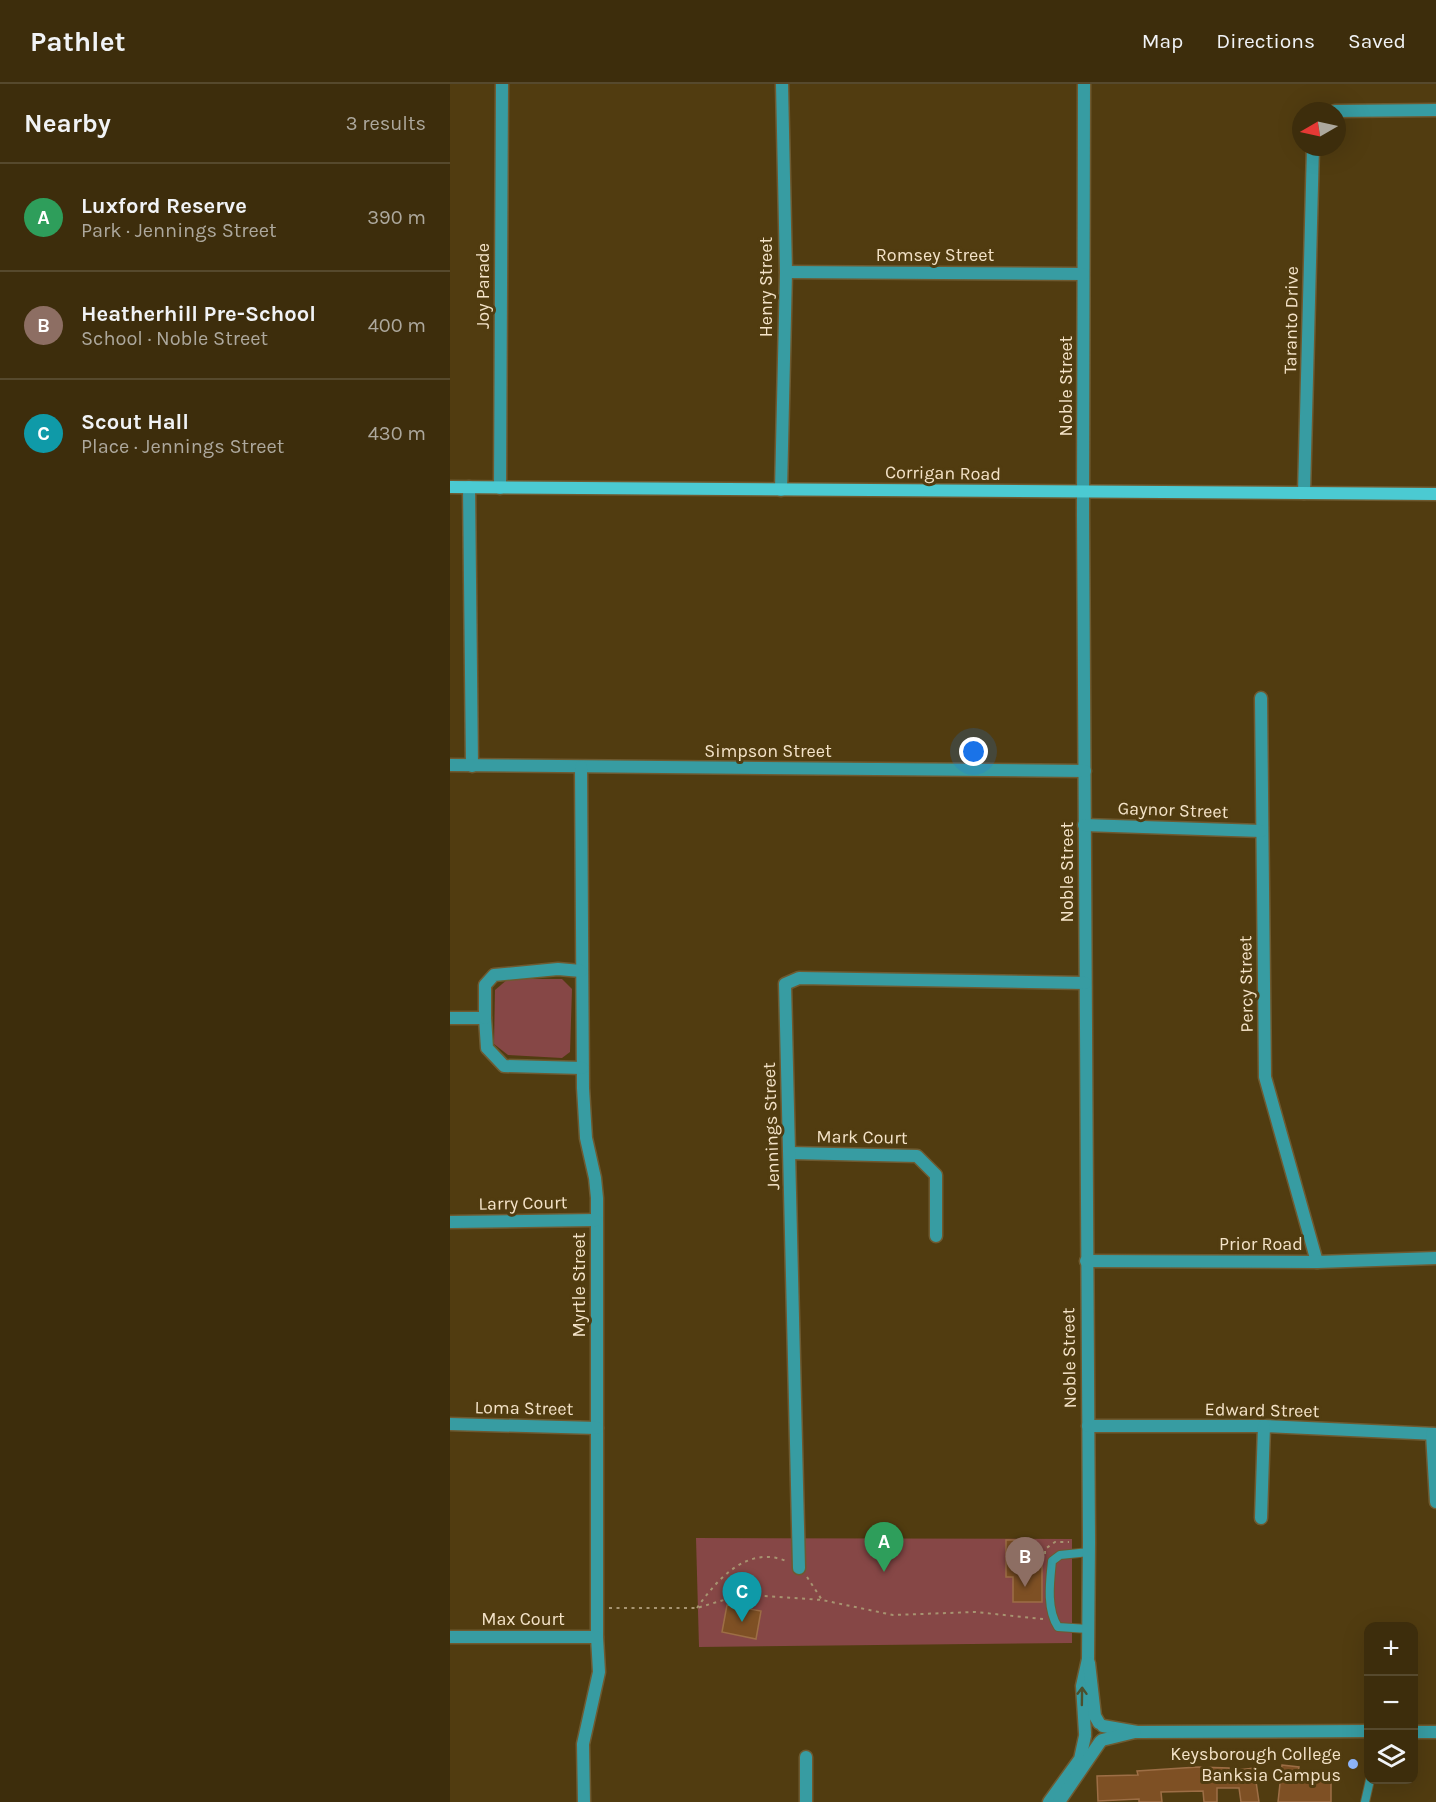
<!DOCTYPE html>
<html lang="en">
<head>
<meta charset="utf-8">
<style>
	body { margin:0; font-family:Karla,sans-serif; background:#48391a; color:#f1f3f6 }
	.controls { position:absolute; right:18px; bottom:18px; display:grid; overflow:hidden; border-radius:12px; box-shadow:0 6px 24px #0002 }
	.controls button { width:54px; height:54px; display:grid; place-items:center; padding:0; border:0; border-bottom:2px solid #56492d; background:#3d2d0c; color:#f1f3f6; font:30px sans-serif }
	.compass { position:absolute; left:842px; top:18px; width:54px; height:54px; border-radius:50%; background:#3d2d0c; box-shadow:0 6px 24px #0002; rotate:261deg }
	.you { position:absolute; left:524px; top:668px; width:21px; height:21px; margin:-15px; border:4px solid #fff; border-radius:50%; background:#1a73e8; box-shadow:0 0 0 9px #1a73e833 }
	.badge { display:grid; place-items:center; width:39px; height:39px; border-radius:50%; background:#90b9f0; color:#fff; font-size:20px; font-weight:700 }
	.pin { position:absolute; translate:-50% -50px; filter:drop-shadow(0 2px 3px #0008) }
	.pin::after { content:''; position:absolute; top:32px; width:21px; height:18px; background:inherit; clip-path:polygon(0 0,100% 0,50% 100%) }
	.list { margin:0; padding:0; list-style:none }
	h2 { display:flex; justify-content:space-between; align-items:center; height:78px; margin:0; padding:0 24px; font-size:26px }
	h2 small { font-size:20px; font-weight:400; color:#ada89d }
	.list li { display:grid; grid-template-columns:39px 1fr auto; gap:18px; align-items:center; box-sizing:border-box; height:108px; padding:0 24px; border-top:2px solid #56492d }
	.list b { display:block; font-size:22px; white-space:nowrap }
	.list p { margin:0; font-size:20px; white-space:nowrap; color:#ada89d }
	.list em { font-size:20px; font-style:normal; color:#ada89d }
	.icon { flex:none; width:33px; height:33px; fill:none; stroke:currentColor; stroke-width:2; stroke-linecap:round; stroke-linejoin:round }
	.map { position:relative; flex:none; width:986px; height:1718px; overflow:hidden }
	header { display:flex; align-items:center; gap:36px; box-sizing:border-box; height:84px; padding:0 30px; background:#3d2d0c; border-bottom:2px solid #56492d }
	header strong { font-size:28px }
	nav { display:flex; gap:33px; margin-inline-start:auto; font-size:21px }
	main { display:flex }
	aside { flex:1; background:#3d2d0c }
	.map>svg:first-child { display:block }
</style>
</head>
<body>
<header>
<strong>Pathlet</strong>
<nav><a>Map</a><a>Directions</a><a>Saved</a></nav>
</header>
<main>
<aside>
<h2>Nearby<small>3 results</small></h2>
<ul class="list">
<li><span class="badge" style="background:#2e9e5b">A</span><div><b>Luxford Reserve</b><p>Park · Jennings Street</p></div><em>390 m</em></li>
<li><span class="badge" style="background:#8d6e63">B</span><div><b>Heatherhill Pre-School</b><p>School · Noble Street</p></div><em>400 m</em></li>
<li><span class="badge" style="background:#0f9aa8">C</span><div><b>Scout Hall</b><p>Place · Jennings Street</p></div><em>430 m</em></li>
</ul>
</aside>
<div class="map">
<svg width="986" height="1718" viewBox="0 0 986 1718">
	<rect width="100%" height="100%" fill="#513c10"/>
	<g fill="#864746">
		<path d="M58 895H112L122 905 120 968 112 974 58 971 44 960 45 906Z"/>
		<path d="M246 1454 622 1455V1559L249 1563Z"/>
	</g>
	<g fill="#7e5024" stroke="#9d6e45" stroke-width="1.5">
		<path d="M556 1456H579V1460H586V1468H592V1518H563V1493H556Z"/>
		<path d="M277 1521 311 1527 306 1555 272 1548Z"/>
		<path d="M832 1681 849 1683 848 1689 881 1688V1718H828Z"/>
		<path d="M748 1683 779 1684V1687L804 1684 809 1718H791L789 1704H767V1718H754L753 1707 711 1708 712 1718H689V1715L648 1717 647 1692 688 1691 687 1687Z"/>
	</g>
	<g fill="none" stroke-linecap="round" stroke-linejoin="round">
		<defs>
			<g id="service">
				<path d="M638 1545 608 1543C596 1525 600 1497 602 1477L610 1471 639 1468"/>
				<path d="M915 1718 920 1696"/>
			</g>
			<g id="minor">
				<path d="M634 0 633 431 639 1458 638 1575 632 1602 635 1649"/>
				<path d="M885 27 986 26"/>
				<path d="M336 188 633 190"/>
				<path d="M19 403 22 682"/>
				<path d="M50 404 52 0"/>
				<path d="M331 406 336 188 332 0"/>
				<path d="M854 409 863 63"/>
				<path d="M811 614 815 993 867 1178"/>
				<path d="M0 681 635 687"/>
				<path d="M131 683 133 1004 136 1054 145 1094 147 1114V1553L149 1588 133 1660 134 1718"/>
				<path d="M634 741 811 747"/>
				<path d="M0 934H35L37 964 54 982 132 984"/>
				<path d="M35 934V901L44 891 108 885 131 887"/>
				<path d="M341 1069 467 1072 486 1091V1152"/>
				<path d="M0 1138 146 1136"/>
				<path d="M636 1177 867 1178 986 1174"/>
				<path d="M0 1340 147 1344"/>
				<path d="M638 1342H814L986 1350"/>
				<path d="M982 1350 986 1418"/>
				<path d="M811 1434 814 1342"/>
				<path d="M349 1484 335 900 349 894 635 899"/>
				<path d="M0 1553H147"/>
				<path d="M639 1579 645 1632 649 1639"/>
				<path d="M653 1642 687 1648 918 1647"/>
				<path d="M964 1648H986"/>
				<path d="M652 1656 685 1648"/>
				<path d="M356 1718V1673"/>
				<path d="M599 1718 630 1675 635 1652"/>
				<path d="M609 1718 650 1658"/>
			</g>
			<path id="secondary" d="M0 403 986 410"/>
		</defs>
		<use href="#service" stroke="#6e5a31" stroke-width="10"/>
		<use href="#minor" stroke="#6e5a31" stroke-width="15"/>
		<use href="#secondary" stroke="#6e5a31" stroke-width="15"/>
		<g stroke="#a79471" stroke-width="2" stroke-dasharray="3 4.5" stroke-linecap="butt">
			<path d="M595 1470V1465L605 1458H619"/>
			<path d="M357 1493 372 1516"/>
			<path d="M159 1524H247L287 1512 301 1511 372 1516 443 1531 525 1528 593 1535"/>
			<path d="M247 1524C267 1495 298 1461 336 1477"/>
		</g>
		<use href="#service" stroke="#379ca2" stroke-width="8"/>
		<use href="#minor" stroke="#379ca2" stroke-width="12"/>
		<use href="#secondary" stroke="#4bcad2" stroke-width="12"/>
	</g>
	<defs><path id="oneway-shaft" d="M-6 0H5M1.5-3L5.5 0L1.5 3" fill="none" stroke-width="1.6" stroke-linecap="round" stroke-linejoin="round" transform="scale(1.5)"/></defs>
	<use stroke="#4c4f2d" href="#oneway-shaft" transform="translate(632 1612) rotate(-89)"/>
	<circle fill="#90b8fd" stroke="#513c10" stroke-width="2" cx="903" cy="1680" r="6"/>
	<g text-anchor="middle" stroke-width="6" stroke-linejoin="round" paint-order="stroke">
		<g font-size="18" fill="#f4e3c8" stroke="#513c10">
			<text x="485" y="177">Romsey Street</text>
			<text transform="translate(33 202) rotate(-90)" y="6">Joy Parade</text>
			<text transform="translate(316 203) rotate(-90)" y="6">Henry Street</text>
			<text transform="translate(841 236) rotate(-89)" y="6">Taranto Drive</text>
			<text transform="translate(616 302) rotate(-90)" y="6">Noble Street</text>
			<text transform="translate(493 389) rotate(1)" y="6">Corrigan Road</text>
			<text x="318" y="673">Simpson Street</text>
			<text transform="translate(723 726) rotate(2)" y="6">Gaynor Street</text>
			<text transform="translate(617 788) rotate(-90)" y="6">Noble Street</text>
			<text transform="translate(796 900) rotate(-91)" y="6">Percy Street</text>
			<text transform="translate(321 1042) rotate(-92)" y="6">Jennings Street</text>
			<text transform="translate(412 1053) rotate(1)" y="6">Mark Court</text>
			<text transform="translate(73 1119) rotate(-1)" y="6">Larry Court</text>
			<text x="811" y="1166">Prior Road</text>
			<text transform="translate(129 1201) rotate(-90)" y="6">Myrtle Street</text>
			<text transform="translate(619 1274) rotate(-91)" y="6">Noble Street</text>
			<text transform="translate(74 1324) rotate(1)" y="6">Loma Street</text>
			<text transform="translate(812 1326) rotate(1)" y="6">Edward Street</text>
			<text x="73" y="1541">Max Court</text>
		</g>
		<g font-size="18" fill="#f4e3c8" stroke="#513c10" text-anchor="end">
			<text x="891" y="1676">Keysborough College<tspan x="891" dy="21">Banksia Campus</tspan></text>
		</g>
	</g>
</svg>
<div class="controls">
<button>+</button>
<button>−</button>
<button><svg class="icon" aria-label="layers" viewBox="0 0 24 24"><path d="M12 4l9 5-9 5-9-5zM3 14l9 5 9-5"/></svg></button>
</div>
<svg class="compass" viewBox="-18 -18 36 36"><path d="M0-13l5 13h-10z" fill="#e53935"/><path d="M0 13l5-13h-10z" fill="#ada89d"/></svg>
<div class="you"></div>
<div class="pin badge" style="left:434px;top:1488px;background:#2e9e5b">A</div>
<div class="pin badge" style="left:575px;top:1503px;background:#8d6e63">B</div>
<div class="pin badge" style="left:292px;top:1538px;background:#0f9aa8">C</div>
</div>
</main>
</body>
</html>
